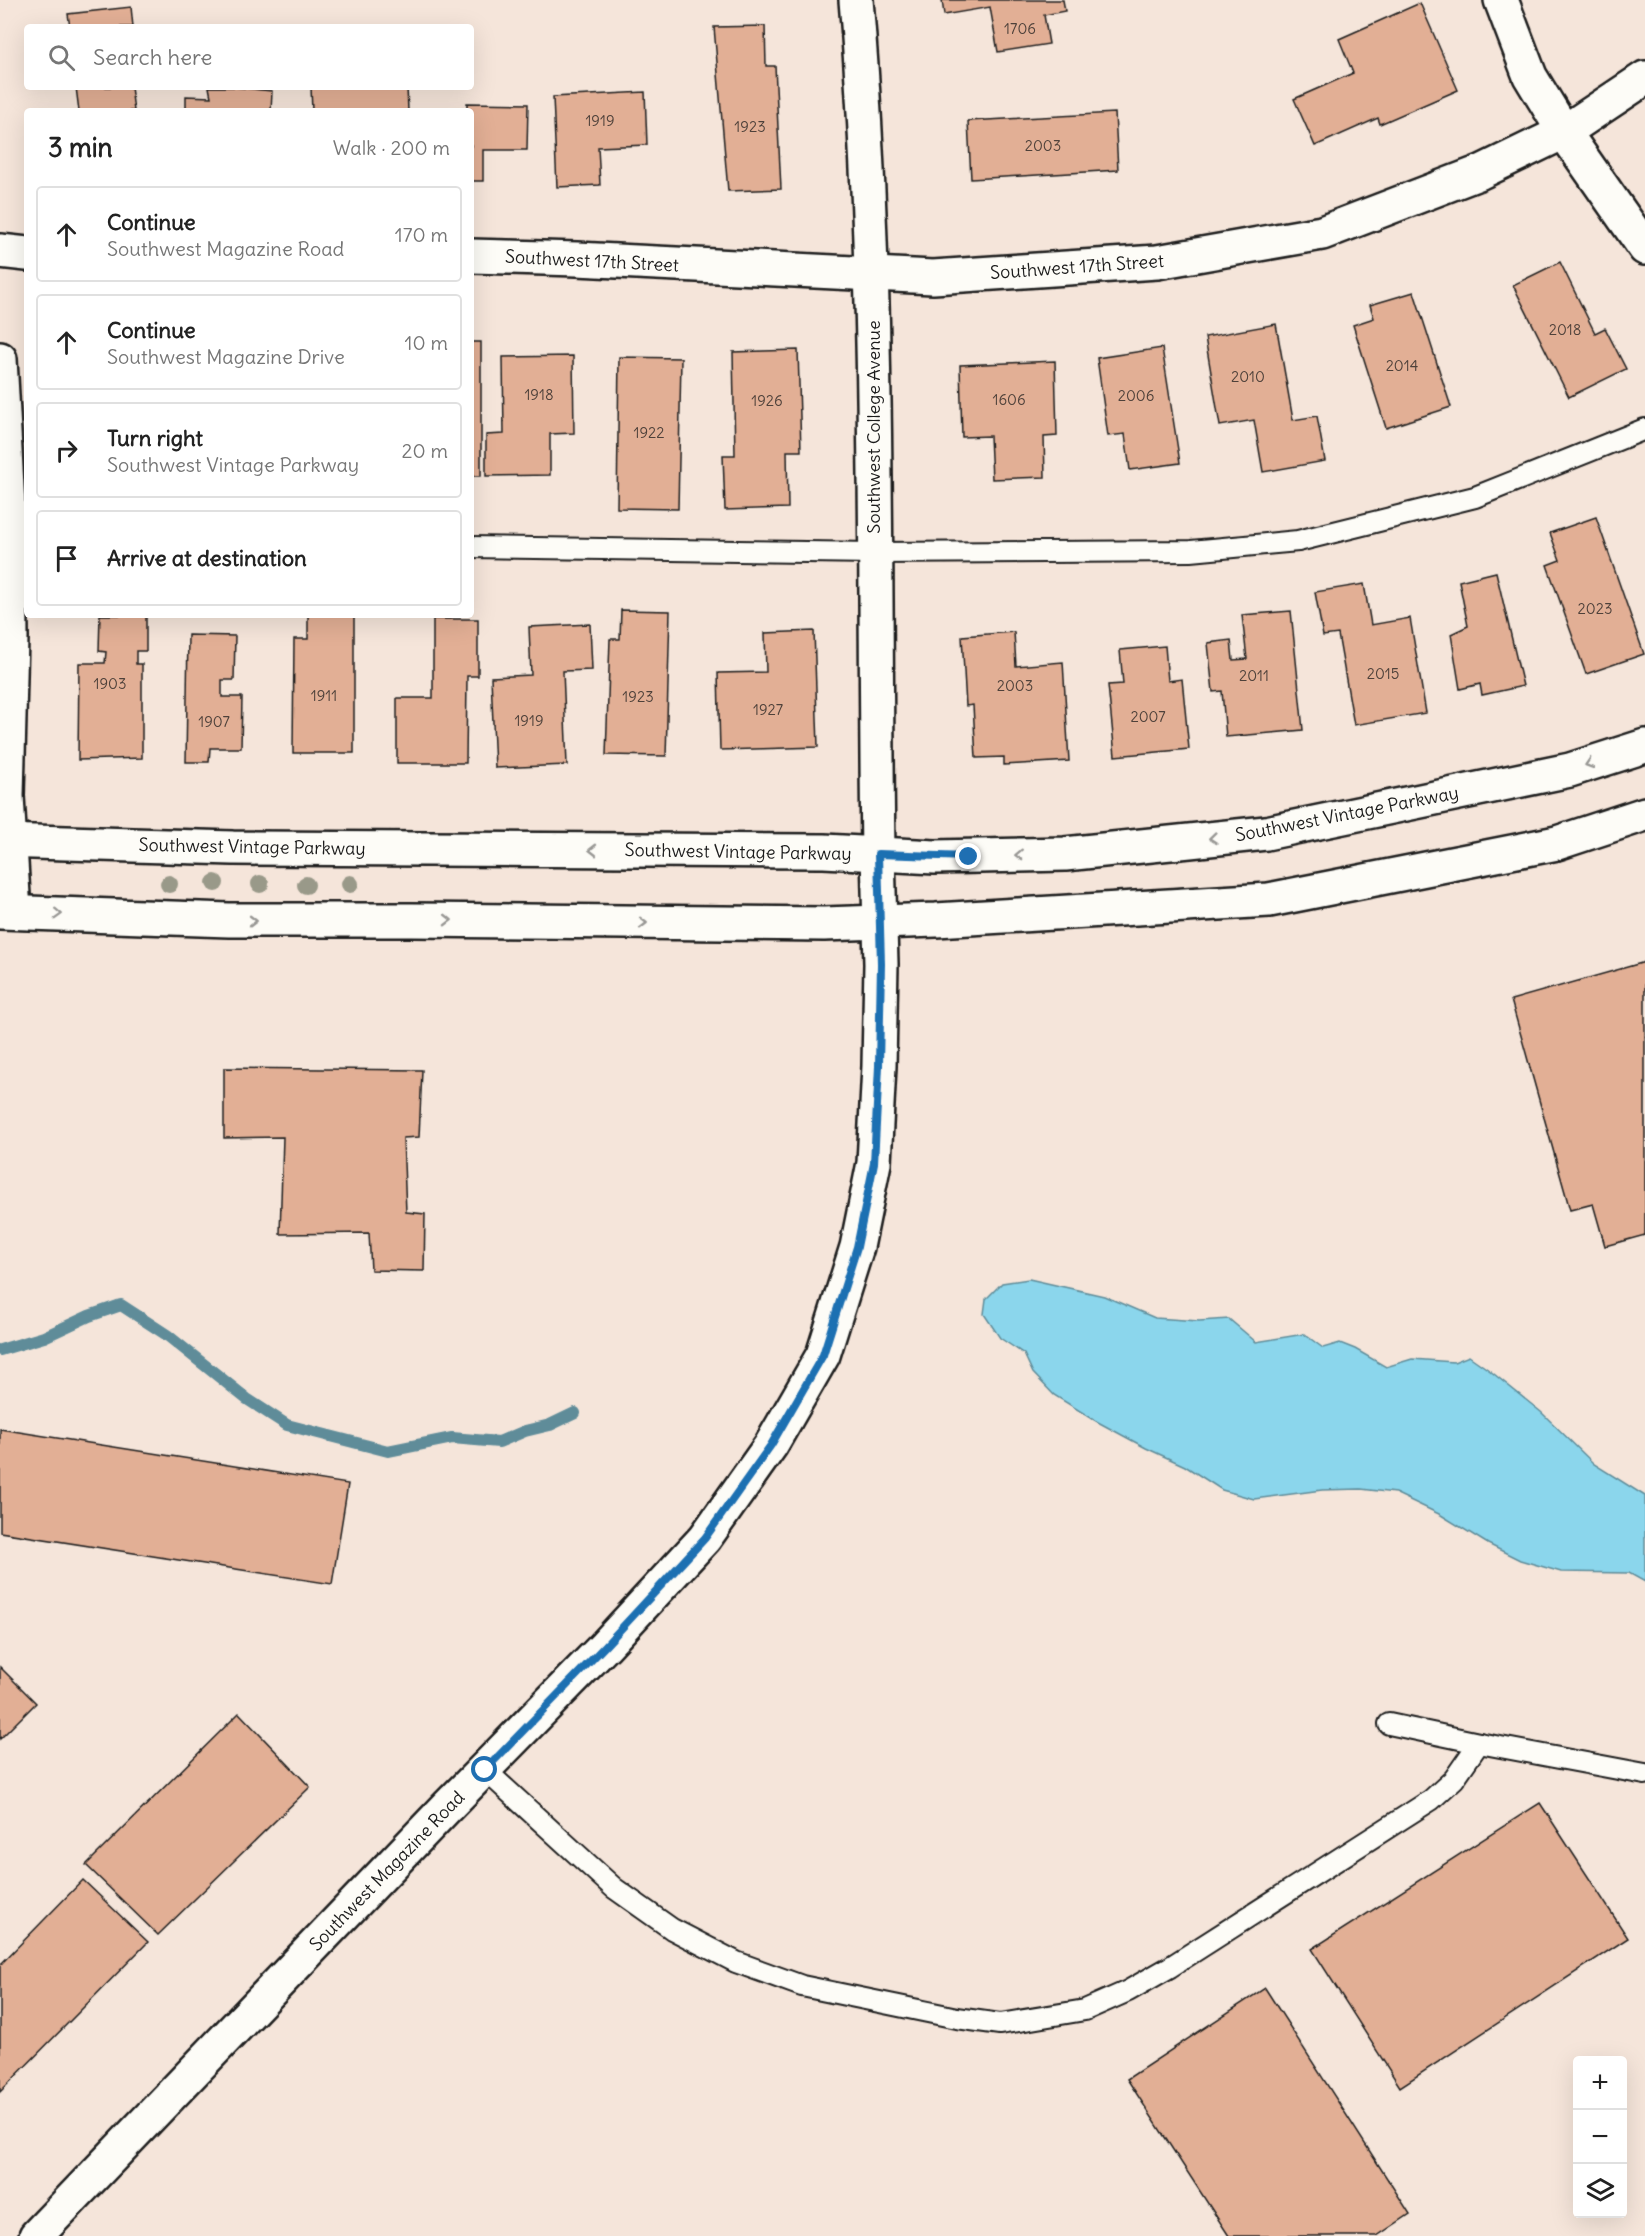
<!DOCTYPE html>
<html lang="en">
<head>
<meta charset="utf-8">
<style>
	body { margin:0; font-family:Delius,sans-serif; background:#f6f6f6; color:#222 }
	.controls { position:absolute; right:18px; bottom:18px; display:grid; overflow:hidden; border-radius:6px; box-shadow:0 6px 24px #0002 }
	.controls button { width:54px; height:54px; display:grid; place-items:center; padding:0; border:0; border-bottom:2px solid #e0e0e0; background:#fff; color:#222; font:30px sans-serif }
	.stop { position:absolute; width:18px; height:18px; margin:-14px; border:4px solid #1f6fb2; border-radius:50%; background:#fff }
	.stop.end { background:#1f6fb2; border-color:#fff; box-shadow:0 2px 6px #0008 }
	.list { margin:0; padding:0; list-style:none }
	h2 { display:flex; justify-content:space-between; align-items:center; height:78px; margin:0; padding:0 24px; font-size:26px }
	h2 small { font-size:20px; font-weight:400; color:#767676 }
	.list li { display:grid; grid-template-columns:39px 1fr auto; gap:18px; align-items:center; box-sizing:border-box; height:96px; margin:0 12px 12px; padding:0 12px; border:2px solid #e0e0e0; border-radius:6px }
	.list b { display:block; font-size:22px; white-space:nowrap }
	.list p { margin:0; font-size:20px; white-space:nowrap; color:#767676 }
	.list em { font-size:20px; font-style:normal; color:#767676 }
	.icon { flex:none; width:33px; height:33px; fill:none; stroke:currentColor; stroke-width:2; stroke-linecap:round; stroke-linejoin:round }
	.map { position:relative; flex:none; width:1645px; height:2236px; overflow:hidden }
	.search { position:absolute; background:#fff; box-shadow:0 6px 24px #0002; left:24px; top:24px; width:450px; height:66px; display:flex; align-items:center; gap:15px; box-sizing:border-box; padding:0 21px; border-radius:6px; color:#767676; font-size:22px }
	.panel { position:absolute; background:#fff; box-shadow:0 6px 24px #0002; left:24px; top:108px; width:450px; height:510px; border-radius:6px }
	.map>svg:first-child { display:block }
</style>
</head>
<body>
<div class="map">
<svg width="1645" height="2236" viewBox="0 0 1645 2236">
	<rect width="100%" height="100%" fill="#f5e5da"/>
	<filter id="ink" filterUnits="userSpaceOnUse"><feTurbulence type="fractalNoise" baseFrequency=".0167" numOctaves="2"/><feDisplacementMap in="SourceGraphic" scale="12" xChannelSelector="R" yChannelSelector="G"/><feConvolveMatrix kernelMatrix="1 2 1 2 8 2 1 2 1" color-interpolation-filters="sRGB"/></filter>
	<g filter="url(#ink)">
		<path fill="#8bd6ec" stroke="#5f8c99" stroke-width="1.5" d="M1029 1279 1104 1296 1155 1318 1199 1321 1229 1319 1256 1342 1304 1334 1323 1348 1340 1343 1355 1349 1386 1367 1412 1359 1454 1362 1469 1356 1489 1370 1541 1412 1594 1464 1645 1496V1582L1629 1573 1561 1572 1520 1560 1488 1544 1441 1515 1395 1493 1361 1489 1322 1490 1254 1499 1222 1490 1185 1466 1146 1448 1096 1421 1054 1395 1033 1373 1024 1354 1000 1338 984 1314 986 1299 1002 1283Z"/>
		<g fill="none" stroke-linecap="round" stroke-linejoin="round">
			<path stroke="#5f8c99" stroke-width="12" d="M0 1350 44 1337 89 1316 121 1305 167 1335 247 1399 287 1425 388 1451 452 1438 499 1442 525 1431 550 1425 575 1413"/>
		</g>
		<g fill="#e2af95" stroke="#1c1c1c" stroke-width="1.5">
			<path d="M942 0H1063L1065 11 1044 15 1049 44 998 52 990 7 944 15Z"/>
			<path d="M1420 3 1458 90 1380 124 1378 118 1315 146 1294 99 1353 73 1339 39Z"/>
			<path d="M131 7 133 27H70L68 14Z"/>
			<path d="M765 26 766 66H775L781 189 728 191 714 27Z"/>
			<path d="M76 87H131L134 111H79Z"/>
			<path d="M209 87H233L272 91 271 111H186V96L211 97Z"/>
			<path d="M311 87H407L408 111H312Z"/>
			<path d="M645 92 647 145 598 147 600 185 557 187 553 97Z"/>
			<path d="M467 103 528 104 527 150H483V181H471V111H467Z"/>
			<path d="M1115 113 1118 170 971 179 968 121Z"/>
			<path d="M1560 262 1595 333 1605 328 1626 369 1569 397 1513 285Z"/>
			<path d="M1414 292 1451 407 1386 428 1353 325 1374 318 1370 305Z"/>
			<path d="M1276 324 1293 420 1317 416 1325 461 1263 472 1254 420 1220 426 1205 337Z"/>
			<rect x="471" y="342" width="10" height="134"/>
			<path d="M1162 348 1180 463 1130 470 1125 434 1108 436 1097 358Z"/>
			<path d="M798 350 801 451H787L788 508 725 510 723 455H735L733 352Z"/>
			<path d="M573 356 574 433 550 434V475L486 476V435L504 434 503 357Z"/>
			<path d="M619 357 681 358 678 509 617 508Z"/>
			<path d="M1055 361 1057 436 1044 437 1045 477 992 479 990 436 962 437 960 365Z"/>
			<path d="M1596 517 1644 654 1586 674 1547 565 1560 560 1550 533Z"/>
			<path d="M1496 572 1523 686 1482 695 1480 684 1460 689 1451 634 1468 626 1459 581Z"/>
			<path d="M1364 584 1371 625 1410 618 1426 713 1354 725 1338 634 1323 636 1315 592Z"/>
			<path d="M621 610 670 611 666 756 606 755 610 639H620Z"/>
			<path d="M1291 611 1303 730 1226 737 1222 691 1213 692 1208 643 1231 640 1233 660 1247 659 1242 615Z"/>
			<path d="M100 615H146V651H136V664H142V758L78 760 79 663H105L106 652 99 651Z"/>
			<path d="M308 615H354V753H293L294 639H308Z"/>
			<path d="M433 619H478V676H467L466 763H397V698H433Z"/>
			<path d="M590 624 592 670 563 671 567 765 495 768 491 677 531 675 529 627Z"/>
			<path d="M814 631 818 747 720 750 718 673 766 672 765 633Z"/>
			<path d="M1014 632 1016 666 1063 662 1069 761 1004 765V757L976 758 973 705 966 706 962 636Z"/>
			<path d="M188 635 235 636 234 680H222V697H242L241 748H210L209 762H186Z"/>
			<path d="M1165 646 1168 681 1182 679 1189 749 1115 756 1108 685 1123 684 1120 650Z"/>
			<path d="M1645 962V1235L1605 1246 1593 1204 1570 1210 1511 1000Z"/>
			<path d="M224 1068 422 1070 419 1137 403 1138 406 1212 425 1214 424 1271 371 1270 369 1233 280 1234 283 1137 224 1138Z"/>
			<path d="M0 1429 348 1484 332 1584 0 1532Z"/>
			<path d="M0 1667 36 1703 0 1739Z"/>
			<path d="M239 1713 310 1787 158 1935 86 1865Z"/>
			<path d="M1540 1803 1628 1938 1400 2087 1312 1949Z"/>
			<path d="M83 1880 148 1942 0 2092V1965Z"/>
			<path d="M1265 1988 1410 2214 1377 2236H1229L1127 2079Z"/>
		</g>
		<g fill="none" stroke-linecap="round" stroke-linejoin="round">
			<defs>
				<g id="lane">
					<path d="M471 547 874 553 1191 551 1298 541 1475 497 1645 429"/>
					<path d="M1389 1724 1479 1743 1645 1774"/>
					<path d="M485 1770 614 1888 672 1929 736 1962 802 1986 957 2018 1000 2024 1085 2010 1128 1991 1170 1967 1431 1800 1454 1779 1479 1743"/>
				</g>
				<g id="street">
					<path d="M856 0C880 284 874 569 878 854"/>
					<path d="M1501 0 1530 76 1564 132 1645 248"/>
					<path d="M0 251 27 254"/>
					<path d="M471 256 577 259 933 277 1157 262 1322 233 1481 172 1564 132 1645 78"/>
					<path d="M0 359 10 541 11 637 7 796 14 912"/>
				</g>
				<g id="secondary">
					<path d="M0 841 233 848 824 851 935 857 1065 854 1266 833 1570 770 1645 746"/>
					<path d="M0 912 229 920H412L824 924 936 920 1269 900 1557 843 1645 814"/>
					<path d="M36 2236 446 1808 605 1646 705 1538 771 1445 823 1355 857 1247 874 1163 879 1066 881 964 878 854"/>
				</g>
			</defs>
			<use href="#lane" stroke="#1c1c1c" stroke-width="24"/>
			<use href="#street" stroke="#1c1c1c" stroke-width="38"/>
			<use href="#secondary" stroke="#1c1c1c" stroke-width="38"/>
			<use href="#lane" stroke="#fdfcf7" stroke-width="20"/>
			<use href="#street" stroke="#fdfcf7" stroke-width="33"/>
			<use href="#secondary" stroke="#fdfcf7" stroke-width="33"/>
		</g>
		<g fill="#999989">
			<circle cx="215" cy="883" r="9"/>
			<circle cx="169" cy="884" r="9"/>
			<circle cx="260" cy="884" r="9"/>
			<circle cx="350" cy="884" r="9"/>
			<circle cx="306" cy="885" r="9"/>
		</g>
		<defs><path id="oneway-chevron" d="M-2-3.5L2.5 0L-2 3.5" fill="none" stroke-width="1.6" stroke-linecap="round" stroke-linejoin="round" transform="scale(1.5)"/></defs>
		<g stroke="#989794">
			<use href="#oneway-chevron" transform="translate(1589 764) rotate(162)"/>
			<use href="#oneway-chevron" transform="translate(1213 838) rotate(174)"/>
			<use href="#oneway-chevron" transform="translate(593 850) rotate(-180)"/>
			<use href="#oneway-chevron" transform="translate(1019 855) rotate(178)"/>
			<use href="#oneway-chevron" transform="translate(58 914) rotate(2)"/>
			<use href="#oneway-chevron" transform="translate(448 920) rotate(1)"/>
			<use href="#oneway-chevron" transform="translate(253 921)"/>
			<use href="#oneway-chevron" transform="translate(643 923)"/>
		</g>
	</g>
	<g fill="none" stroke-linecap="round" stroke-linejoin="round" filter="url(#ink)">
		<path stroke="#1f6fb2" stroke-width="8" d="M485 1770 605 1646 705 1538 771 1445 823 1355 857 1247 874 1163 879 1066 881 964 878 854 969 857"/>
	</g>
	<g text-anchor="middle" stroke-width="4.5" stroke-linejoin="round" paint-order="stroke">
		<g font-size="15" fill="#4e413a">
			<text x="1020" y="34">1706</text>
			<text x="600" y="126">1919</text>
			<text x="750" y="132">1923</text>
			<text x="1043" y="151">2003</text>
			<text x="1565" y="335">2018</text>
			<text x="1402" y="371">2014</text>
			<text x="1248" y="382">2010</text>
			<text x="539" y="400">1918</text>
			<text x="1136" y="401">2006</text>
			<text x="1009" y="405">1606</text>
			<text x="767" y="406">1926</text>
			<text x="649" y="438">1922</text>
			<text x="1595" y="614">2023</text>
			<text x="1383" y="679">2015</text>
			<text x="1254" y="681">2011</text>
			<text x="110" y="689">1903</text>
			<text x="1015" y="691">2003</text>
			<text x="324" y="701">1911</text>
			<text x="638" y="702">1923</text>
			<text x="768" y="715">1927</text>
			<text x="1148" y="722">2007</text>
			<text x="529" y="726">1919</text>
			<text x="214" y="727">1907</text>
		</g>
		<g font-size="18" fill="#1c1c1c" stroke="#fdfcf7">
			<text transform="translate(592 261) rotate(3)" y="6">Southwest 17th Street</text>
			<text transform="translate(1077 267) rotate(-4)" y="6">Southwest 17th Street</text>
			<text transform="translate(874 427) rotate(-90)" y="6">Southwest College Avenue</text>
			<text transform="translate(1347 814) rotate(-11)" y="6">Southwest Vintage Parkway</text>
			<text transform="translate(252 847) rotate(1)" y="6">Southwest Vintage Parkway</text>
			<text transform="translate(738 852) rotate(1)" y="6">Southwest Vintage Parkway</text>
			<text transform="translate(387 1871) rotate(-46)" y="6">Southwest Magazine Road</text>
		</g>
	</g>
</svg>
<div class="controls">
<button>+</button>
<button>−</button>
<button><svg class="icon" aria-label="layers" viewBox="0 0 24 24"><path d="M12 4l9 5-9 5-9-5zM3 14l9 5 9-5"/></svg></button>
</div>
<div class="stop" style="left:485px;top:1770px"></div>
<div class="stop end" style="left:969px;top:857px"></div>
<div class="search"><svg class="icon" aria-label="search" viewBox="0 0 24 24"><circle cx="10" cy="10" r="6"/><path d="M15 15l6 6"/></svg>Search here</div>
<section class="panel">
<h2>3 min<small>Walk · 200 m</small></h2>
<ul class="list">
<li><svg class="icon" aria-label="ahead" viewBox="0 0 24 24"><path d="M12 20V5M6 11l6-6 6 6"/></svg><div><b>Continue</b><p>Southwest Magazine Road</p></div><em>170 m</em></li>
<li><svg class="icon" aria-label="ahead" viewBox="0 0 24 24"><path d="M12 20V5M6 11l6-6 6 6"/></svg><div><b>Continue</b><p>Southwest Magazine Drive</p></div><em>10 m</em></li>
<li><svg class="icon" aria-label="right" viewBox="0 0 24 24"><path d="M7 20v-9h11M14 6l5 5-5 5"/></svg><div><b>Turn right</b><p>Southwest Vintage Parkway</p></div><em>20 m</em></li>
<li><svg class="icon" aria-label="arrive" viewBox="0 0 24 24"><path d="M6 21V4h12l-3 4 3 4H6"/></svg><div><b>Arrive at destination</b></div></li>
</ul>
</section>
</div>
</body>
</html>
